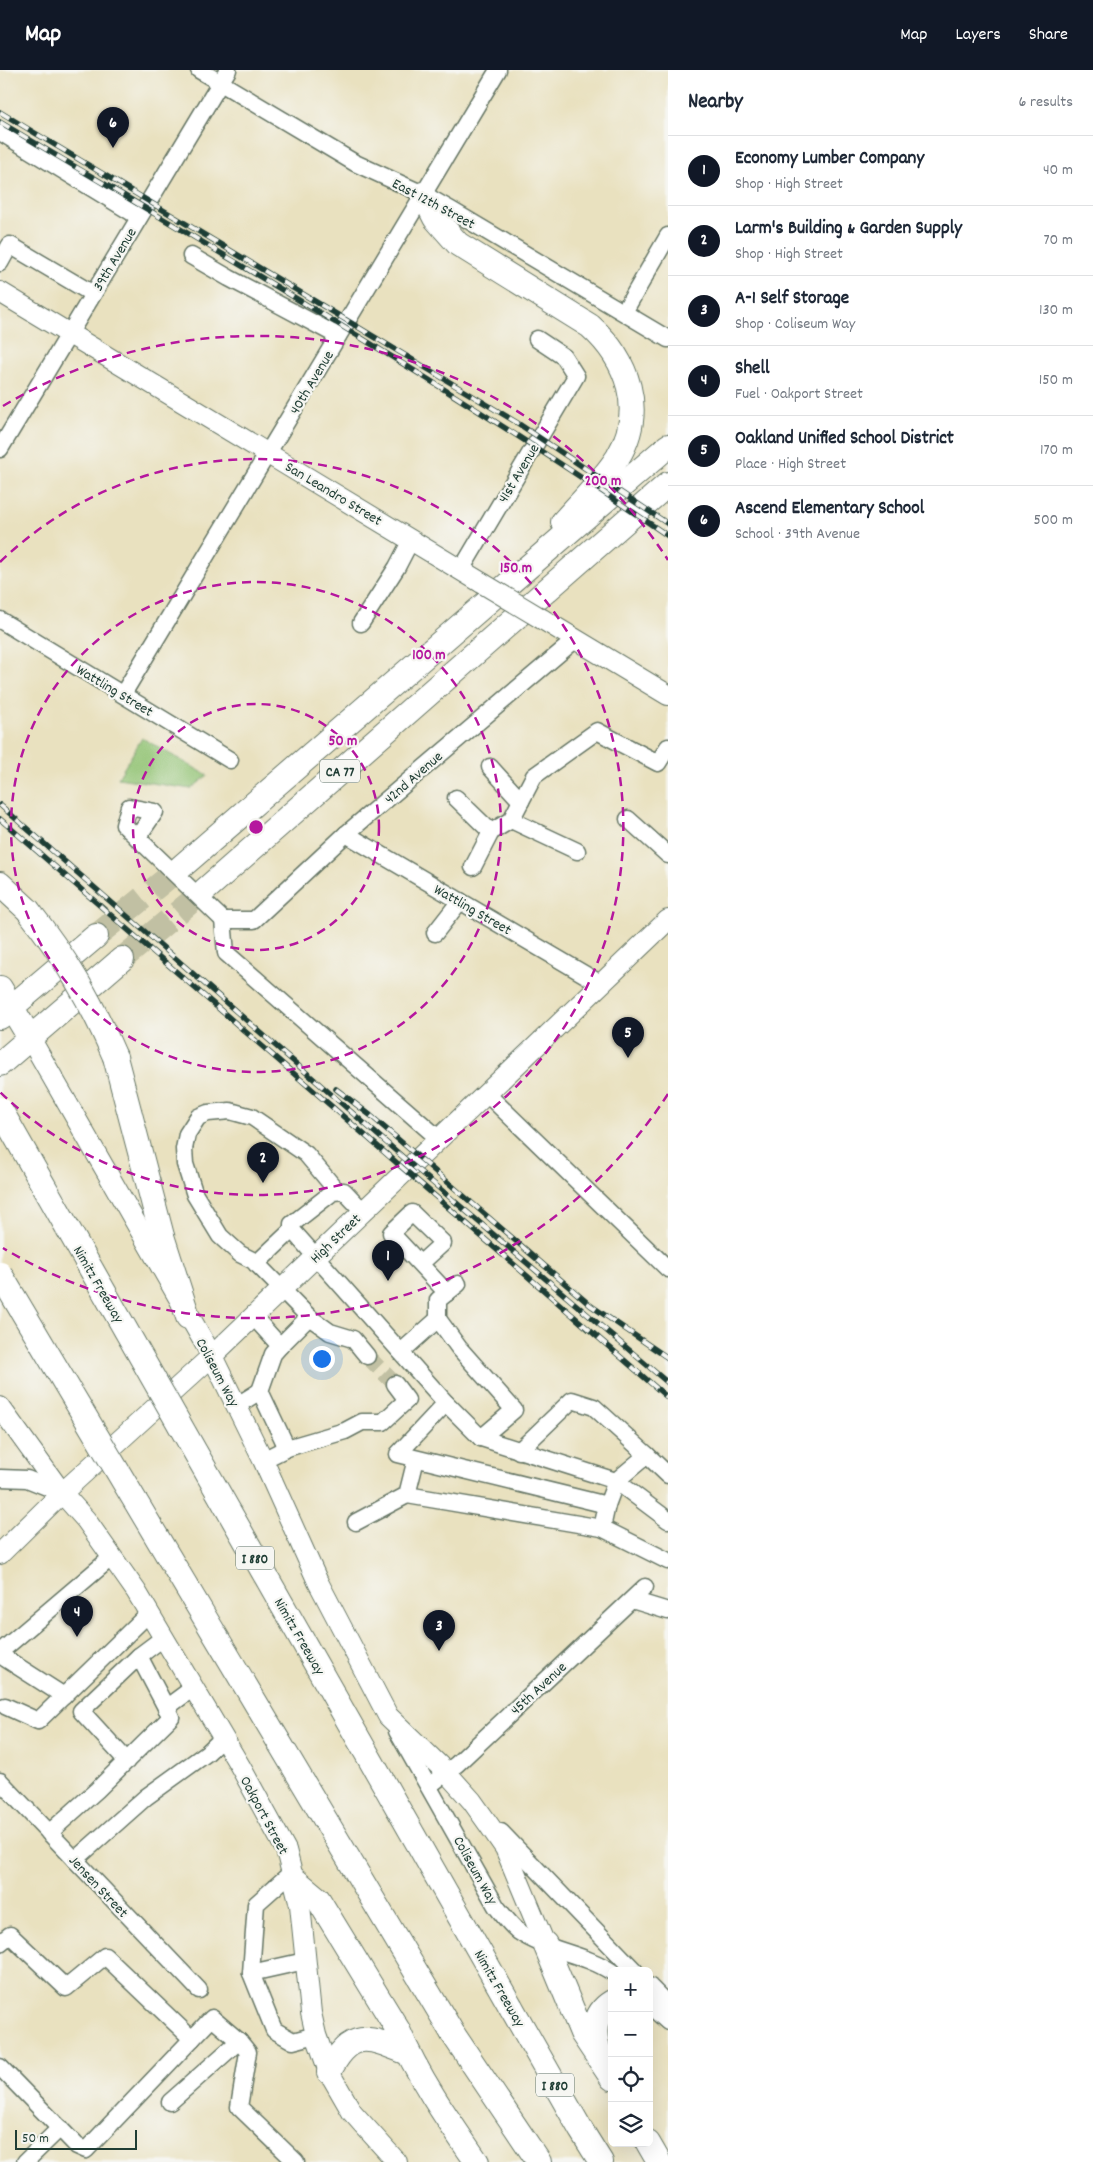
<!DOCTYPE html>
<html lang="en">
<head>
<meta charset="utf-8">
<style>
	body { margin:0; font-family:Dekko,sans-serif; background:#f2f2f3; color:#1f2937 }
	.controls { position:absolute; right:15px; bottom:15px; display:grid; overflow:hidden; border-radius:8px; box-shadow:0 5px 20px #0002 }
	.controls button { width:45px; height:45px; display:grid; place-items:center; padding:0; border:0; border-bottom:1px solid #e0e1e3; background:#fff; color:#1f2937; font:25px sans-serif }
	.scale { position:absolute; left:15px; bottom:12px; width:122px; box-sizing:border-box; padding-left:5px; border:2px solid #1f3d34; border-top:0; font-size:14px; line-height:18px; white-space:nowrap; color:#1f3d34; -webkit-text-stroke:4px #f6f6f2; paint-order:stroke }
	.you { position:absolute; left:321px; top:1288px; width:18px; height:18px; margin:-12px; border:4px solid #fff; border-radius:50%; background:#1a73e8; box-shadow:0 0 0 8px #1a73e833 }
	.badge { display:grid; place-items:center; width:32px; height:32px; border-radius:50%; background:#111827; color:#fff; font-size:16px; font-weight:700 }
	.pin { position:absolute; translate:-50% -41px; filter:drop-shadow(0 1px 2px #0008) }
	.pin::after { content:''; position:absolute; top:26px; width:18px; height:15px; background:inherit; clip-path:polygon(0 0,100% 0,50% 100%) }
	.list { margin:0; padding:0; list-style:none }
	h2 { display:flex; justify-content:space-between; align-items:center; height:65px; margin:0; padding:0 20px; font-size:21px }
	h2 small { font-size:16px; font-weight:400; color:#747a83 }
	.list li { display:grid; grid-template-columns:32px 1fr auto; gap:15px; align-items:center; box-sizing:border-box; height:70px; padding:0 20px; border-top:1px solid #e0e1e3 }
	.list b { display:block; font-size:19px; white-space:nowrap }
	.list p { margin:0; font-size:16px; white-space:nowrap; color:#747a83 }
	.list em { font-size:16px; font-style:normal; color:#747a83 }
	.icon { flex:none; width:28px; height:28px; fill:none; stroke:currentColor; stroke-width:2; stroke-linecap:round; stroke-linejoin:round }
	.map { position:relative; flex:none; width:668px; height:2092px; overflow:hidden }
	header { display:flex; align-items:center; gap:30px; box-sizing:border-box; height:70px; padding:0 25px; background:#111827; color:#fff }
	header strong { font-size:24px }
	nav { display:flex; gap:28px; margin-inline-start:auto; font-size:18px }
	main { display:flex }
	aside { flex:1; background:#fff }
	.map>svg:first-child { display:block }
</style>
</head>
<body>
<header>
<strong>Map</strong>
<nav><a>Map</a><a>Layers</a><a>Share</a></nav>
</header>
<main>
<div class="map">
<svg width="668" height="2092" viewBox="0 0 668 2092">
	<rect width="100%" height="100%" fill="#f6f6f2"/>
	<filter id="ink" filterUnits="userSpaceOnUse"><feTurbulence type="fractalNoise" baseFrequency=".02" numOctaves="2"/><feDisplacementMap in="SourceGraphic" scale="10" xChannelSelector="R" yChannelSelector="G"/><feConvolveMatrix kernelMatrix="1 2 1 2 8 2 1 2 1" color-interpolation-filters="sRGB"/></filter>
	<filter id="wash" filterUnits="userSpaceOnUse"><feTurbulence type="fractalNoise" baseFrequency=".0096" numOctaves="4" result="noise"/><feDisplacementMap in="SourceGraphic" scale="20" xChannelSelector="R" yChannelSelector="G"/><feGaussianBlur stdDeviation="1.12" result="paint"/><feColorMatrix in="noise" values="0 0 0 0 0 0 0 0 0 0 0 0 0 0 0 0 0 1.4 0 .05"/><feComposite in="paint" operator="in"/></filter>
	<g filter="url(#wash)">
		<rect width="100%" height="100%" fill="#e9e1bf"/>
		<path fill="#92c373" stroke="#588054" d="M142 668 207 705V706L191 719 118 708Z"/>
	</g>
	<g filter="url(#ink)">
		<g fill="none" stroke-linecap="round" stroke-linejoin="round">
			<path stroke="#c1c0a3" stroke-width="16" stroke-dasharray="16 8" stroke-linecap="butt" d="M367 1286 395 1314"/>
			<g stroke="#c1c0a3" stroke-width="24" stroke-dasharray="24 12" stroke-linecap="butt">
				<path d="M96 866 181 797"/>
				<path d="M122 889 205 820"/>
			</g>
			<defs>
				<g id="minor">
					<path d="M199 0 355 93 423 124 451 140 668 269"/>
					<path d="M0 62 139 147"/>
					<path d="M191 186 229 208 338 266"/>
					<path d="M0 193 10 175 93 224"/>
					<path d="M624 242 668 166"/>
					<path d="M0 379 228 0"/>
					<path d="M461 500 576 306 564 287 537 269"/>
					<path d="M0 550 230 690"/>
					<path d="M361 553 397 497 411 470"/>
					<path d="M123 624 498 0"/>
					<path d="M490 697 521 731"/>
					<path d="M456 728 491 762"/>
					<path d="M628 749 668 785"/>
					<path d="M346 764 601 914"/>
					<path d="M137 768 155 742 129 737 124 755 223 850H254L346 764 576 569"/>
					<path d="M577 781 511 750 534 706 597 661 658 693 668 677"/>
					<path d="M473 797 491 762 511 750"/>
					<path d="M223 850 226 883 438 1068"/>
					<path d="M435 863 460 831"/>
					<path d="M486 1023 668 1199"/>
					<path d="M363 1141 344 1121 333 1122 292 1154V1160L446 1333 481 1368 514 1340 459 1278 438 1249V1230L458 1214"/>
					<path d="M256 1194 292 1160"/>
					<path d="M420 1194 443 1173 412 1143 391 1163 447 1223"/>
					<path d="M253 1246 280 1276 273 1284 260 1321"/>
					<path d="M309 1247 330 1262 353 1269 367 1286"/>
					<path d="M280 1276 309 1247 254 1191 240 1184 220 1166 195 1125 185 1094 184 1079 187 1064 198 1047 208 1043 230 1041 252 1047 306 1084 337 1121"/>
					<path d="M401 1282 438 1249"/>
					<path d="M446 1333 398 1384 607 1435 616 1411 481 1368"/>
					<path d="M236 1336 260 1321 287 1378 263 1390"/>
					<path d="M287 1378 345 1361 362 1352H383L407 1330 395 1314"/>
					<path d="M519 1381 572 1330 594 1337 647 1385 616 1411 668 1450"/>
					<path d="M647 1385 668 1405"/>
					<path d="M416 1389 407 1425 602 1458 607 1435"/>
					<path d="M0 1408 27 1409 62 1423"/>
					<path d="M356 1452 407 1425"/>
					<path d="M602 1458 668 1491"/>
					<path d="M632 1530 668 1541"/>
					<path d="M0 1582 112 1487"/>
					<path d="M0 1585 64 1626"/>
					<path d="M139 1586 163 1568"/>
					<path d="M5 1636 38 1651 149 1543"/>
					<path d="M166 1638 193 1618"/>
					<path d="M397 1661 496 1836C503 1845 510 1855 519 1862 547 1881 583 1883 612 1902"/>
					<path d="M0 1711 199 1920"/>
					<path d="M429 1716 457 1694 645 1517"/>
					<path d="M501 1762 635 1901"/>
					<path d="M49 1763 97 1720 171 1647 139 1586 81 1641 127 1691"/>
					<path d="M75 1790 146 1727 207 1683 223 1668"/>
					<path d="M0 1873 10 1865 66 1918 105 1886 192 1969"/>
					<path d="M305 1891 251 1903 274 1960 293 1971 316 1965"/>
					<path d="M251 1903 256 1834 292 1802"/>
					<path d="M649 1916 668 1935"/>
					<path d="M649 1935 668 1952"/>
					<path d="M0 1997 77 2076 86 2080 212 1948 239 1971"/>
					<path d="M170 2032 239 1971 248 1982 239 2037 296 2092"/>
					<path d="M25 2092 60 2058"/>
				</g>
				<g id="major">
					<path d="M0 222 482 513"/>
					<path d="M542 549 668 625"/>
					<path d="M30 968 212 1286 263 1390 318 1512 388 1646 446 1702 472 1731 489 1755 505 1778 545 1874"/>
					<path d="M0 1337 62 1423 86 1450 136 1521 240 1696 286 1780 300 1835 311 1943 316 1965 329 2002 352 2042 397 2092"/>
					<path d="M0 1484 62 1423 212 1286 668 850"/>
				</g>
				<g id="highway">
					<path d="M423 124 435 148 458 174 590 256C628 290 646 340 618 387 603 410 582 431 563 452"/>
					<path d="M181 797 668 376"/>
					<path d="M0 814 28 840"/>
					<path d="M205 820 668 414"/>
					<path d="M0 918 30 968"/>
					<path d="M0 947 96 866"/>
					<path d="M115 987 162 1166 188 1247"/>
					<path d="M0 994 122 889"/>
					<path d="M294 1809 318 1829 398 1960C418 2007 448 2050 477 2092"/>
					<path d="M545 1874 582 1963 612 2008"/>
					<path d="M511 1937 581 2060 601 2092"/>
					<path d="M453 1964 539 2092"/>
					<path d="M600 1984C593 1965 592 1944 612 1932"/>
					<path d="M329 2002C351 1958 369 1967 408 1983"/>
					<path d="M648 2073 659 2092"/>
				</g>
			</defs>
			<use href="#minor" stroke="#667665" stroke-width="19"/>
			<use href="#major" stroke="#667665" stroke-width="22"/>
			<use href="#highway" stroke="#667665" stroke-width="26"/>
			<use href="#minor" stroke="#fff" stroke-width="16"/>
			<use href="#major" stroke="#fff" stroke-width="20"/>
			<use href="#highway" stroke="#fff" stroke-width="24"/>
			<defs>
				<g id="rail">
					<path d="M0 42 516 352 668 454"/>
					<path d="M0 52C225 186 452 317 668 466"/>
					<path d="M0 735 412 1095 668 1313"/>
					<path d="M0 749 668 1328"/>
					<path d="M336 1019 370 1045 590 1235 668 1288"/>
				</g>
			</defs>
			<use href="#rail" stroke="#1f3d34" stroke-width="5.5"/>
			<use href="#rail" stroke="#f6f6f2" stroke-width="4" stroke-dasharray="11" stroke-linecap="butt"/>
			<defs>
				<path id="major-bridge" d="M482 513 542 549"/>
				<g id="highway-bridge">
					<path d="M28 840C66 888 91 931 115 987"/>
					<path d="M0 1039 511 1937"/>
					<path d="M0 1204 453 1964"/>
				</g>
			</defs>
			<use href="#major-bridge" stroke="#667665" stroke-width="22" stroke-linecap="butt"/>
			<use href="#highway-bridge" stroke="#667665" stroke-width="26" stroke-linecap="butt"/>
			<use href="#major-bridge" stroke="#fff" stroke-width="20"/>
			<use href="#highway-bridge" stroke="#fff" stroke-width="24"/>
		</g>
	</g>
	<g fill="none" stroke="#b5179e" stroke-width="2.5" stroke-dasharray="9 6">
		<circle cx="256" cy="757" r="123"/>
		<circle cx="256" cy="757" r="245"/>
		<path d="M0 492A368 368 0 1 1 0 1022"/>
		<path d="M668 1024A491 491 0 0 1 3 1178M3 336A491 491 0 0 1 668 490"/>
	</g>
	<g text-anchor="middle" stroke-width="4.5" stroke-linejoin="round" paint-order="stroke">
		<g fill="#f6f6f2" stroke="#60746d" stroke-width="1">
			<rect x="320" y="689.5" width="40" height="23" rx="4"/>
			<rect x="236" y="1476.5" width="38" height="23" rx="4"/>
			<rect x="536" y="2003.5" width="38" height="23" rx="4"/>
		</g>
		<g font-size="14" font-weight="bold" fill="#1f3d34">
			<text x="340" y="706">CA 77</text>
			<text x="255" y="1493">I 880</text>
			<text x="555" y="2020">I 880</text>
		</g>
		<g font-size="15" fill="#1f3d34" stroke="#f6f6f2">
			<text transform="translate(434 133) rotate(28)" y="5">East 12th Street</text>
			<text transform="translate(114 189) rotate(-59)" y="5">39th Avenue</text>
			<text transform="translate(311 312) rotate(-59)" y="5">40th Avenue</text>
			<text transform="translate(518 403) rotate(-59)" y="5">41st Avenue</text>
			<text transform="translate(334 423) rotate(31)" y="5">San Leandro Street</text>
			<text transform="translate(115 620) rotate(31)" y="5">Wattling Street</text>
			<text transform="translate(413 707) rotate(-41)" y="5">42nd Avenue</text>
			<text transform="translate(473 839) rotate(30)" y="5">Wattling Street</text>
			<text transform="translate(335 1168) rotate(-44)" y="5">High Street</text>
			<text transform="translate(99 1214) rotate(60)" y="5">Nimitz Freeway</text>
			<text transform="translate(218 1302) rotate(62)" y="5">Coliseum Way</text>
			<text transform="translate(300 1566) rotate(60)" y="5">Nimitz Freeway</text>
			<text transform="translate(538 1618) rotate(-43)" y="5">45th Avenue</text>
			<text transform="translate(265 1745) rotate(62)" y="5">Oakport Street</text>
			<text transform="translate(476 1800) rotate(61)" y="5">Coliseum Way</text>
			<text transform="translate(99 1816) rotate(47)" y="5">Jensen Street</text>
			<text transform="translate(500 1918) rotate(60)" y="5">Nimitz Freeway</text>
		</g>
	</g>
	<circle cx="256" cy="757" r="8" fill="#b5179e" stroke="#f6f6f2" stroke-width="2.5"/>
	<g font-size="15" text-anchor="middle" font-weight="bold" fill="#b5179e" stroke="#f6f6f2" stroke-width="4.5" stroke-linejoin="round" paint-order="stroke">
		<text x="603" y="415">200 m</text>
		<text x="516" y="502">150 m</text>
		<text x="429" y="589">100 m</text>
		<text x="343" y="675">50 m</text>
	</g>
</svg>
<div class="controls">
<button>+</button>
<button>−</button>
<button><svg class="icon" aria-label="locate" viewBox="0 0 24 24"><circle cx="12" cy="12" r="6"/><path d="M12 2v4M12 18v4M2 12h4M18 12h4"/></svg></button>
<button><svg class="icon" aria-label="layers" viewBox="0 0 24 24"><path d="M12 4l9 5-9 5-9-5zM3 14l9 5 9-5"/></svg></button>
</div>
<div class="scale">50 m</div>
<div class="you"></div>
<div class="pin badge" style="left:388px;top:1211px">1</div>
<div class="pin badge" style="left:263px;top:1113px">2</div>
<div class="pin badge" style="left:439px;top:1581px">3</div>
<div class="pin badge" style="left:77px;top:1567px">4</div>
<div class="pin badge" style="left:628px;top:988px">5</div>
<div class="pin badge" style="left:113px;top:78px">6</div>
</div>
<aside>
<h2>Nearby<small>6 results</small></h2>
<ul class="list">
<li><span class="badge">1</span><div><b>Economy Lumber Company</b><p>Shop · High Street</p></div><em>40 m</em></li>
<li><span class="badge">2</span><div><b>Larm's Building &amp; Garden Supply</b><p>Shop · High Street</p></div><em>70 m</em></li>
<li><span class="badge">3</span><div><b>A-1 Self Storage</b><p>Shop · Coliseum Way</p></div><em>130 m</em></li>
<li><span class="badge">4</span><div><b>Shell</b><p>Fuel · Oakport Street</p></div><em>150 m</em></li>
<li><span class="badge">5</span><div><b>Oakland Unified School District</b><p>Place · High Street</p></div><em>170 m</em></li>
<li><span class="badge">6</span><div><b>Ascend Elementary School</b><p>School · 39th Avenue</p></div><em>500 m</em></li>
</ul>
</aside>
</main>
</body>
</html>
